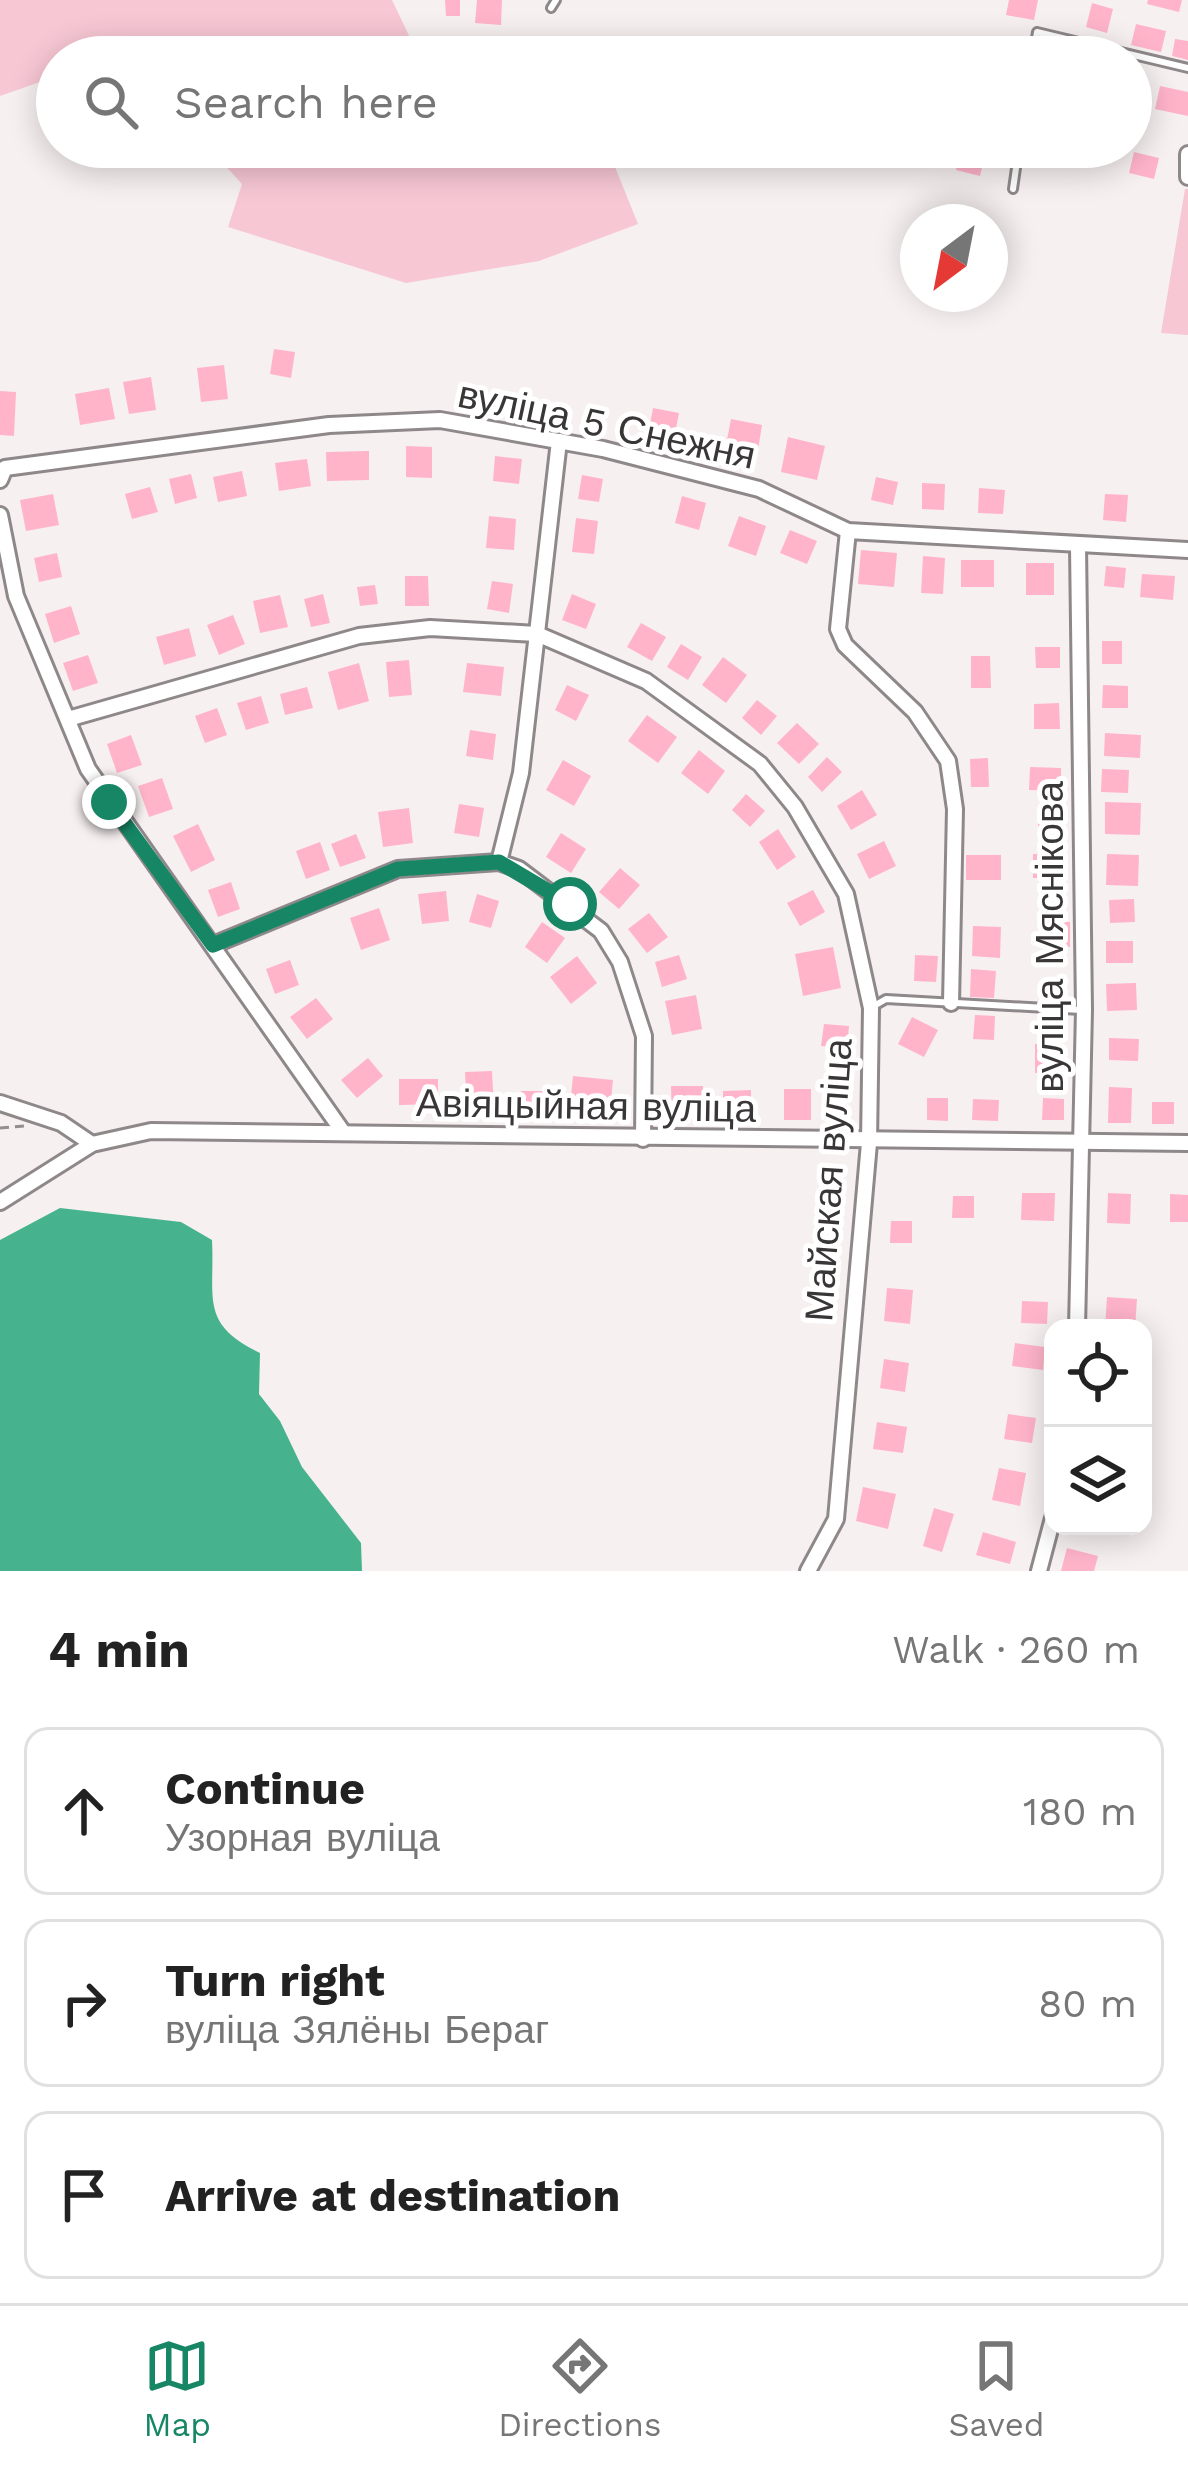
<!DOCTYPE html>
<html lang="en">
<head>
<meta charset="utf-8">
<style>
	body { margin:0; font-family:"Work Sans",sans-serif; background:#f6f6f6; color:#222 }
	.controls { position:absolute; right:36px; bottom:36px; display:grid; overflow:hidden; border-radius:24px; box-shadow:0 6px 30px #0003 }
	.controls button { width:108px; height:108px; display:grid; place-items:center; padding:0; border:0; border-bottom:3px solid #e0e0e0; background:#fff; color:#222; font:60px sans-serif }
	.compass { position:absolute; left:900px; top:204px; width:108px; height:108px; border-radius:50%; background:#fff; box-shadow:0 6px 30px #0003; rotate:212deg }
	.stop { position:absolute; width:36px; height:36px; margin:-27px; border:9px solid #168665; border-radius:50%; background:#fff }
	.stop.end { background:#168665; border-color:#fff; box-shadow:0 3px 12px #0008 }
	.list { margin:0; padding:0; list-style:none }
	h2 { display:flex; justify-content:space-between; align-items:center; height:156px; margin:0; padding:0 48px; font-size:51px }
	h2 small { font-size:39px; font-weight:400; color:#767676 }
	.list li { display:grid; grid-template-columns:78px 1fr auto; gap:36px; align-items:center; box-sizing:border-box; height:168px; margin:0 24px 24px; padding:0 24px; border:3px solid #e0e0e0; border-radius:24px }
	.list b { display:block; font-size:45px; white-space:nowrap }
	.list p { margin:0; font-size:39px; white-space:nowrap; color:#767676 }
	.list em { font-size:39px; font-style:normal; color:#767676 }
	.icon { flex:none; width:66px; height:66px; fill:none; stroke:currentColor; stroke-width:2; stroke-linecap:round; stroke-linejoin:round }
	.map { position:relative; flex:none; width:1188px; height:1571px; overflow:hidden }
	.search { position:absolute; background:#fff; box-shadow:0 6px 30px #0003; left:36px; right:36px; top:36px; height:132px; display:flex; align-items:center; gap:30px; box-sizing:border-box; padding:0 42px; border-radius:66px; color:#767676; font-size:45px }
	.sheet { height:732px; background:#fff }
	nav { display:flex; justify-content:space-around; align-items:center; box-sizing:border-box; height:168px; border-top:3px solid #e0e0e0; background:#fff; font-size:33px; color:#767676 }
	nav a { display:grid; justify-items:center; gap:6px }
	nav .on { color:#168665 }
	.map>svg:first-child { display:block }
</style>
</head>
<body>
<div class="map">
<svg width="1188" height="1571" viewBox="0 0 1188 1571">
	<rect width="100%" height="100%" fill="#f7f0f1"/>
	<g fill="#f7c7d4">
		<path d="M0 0H392L412 42 426 57H57V76L0 96Z"/>
		<path d="M208 147H607L638 224 539 261 406 283 228 227 242 184Z"/>
		<path d="M1185 189H1188V335L1161 333Z"/>
	</g>
	<path fill="#47b38e" d="M60 1208 181 1222 212 1240C215 1298 199 1324 260 1353L259 1394 280 1421 302 1467 361 1543 362 1571H0V1240Z"/>
	<g fill="#ffb4ca">
		<path d="M445 0H460V16H446Z"/>
		<path d="M477 0H502L501 25 475 23Z"/>
		<path d="M1009 0H1038L1034 20 1006 15Z"/>
		<path d="M1148 0H1182L1179 12 1147 4Z"/>
		<path d="M1092 3 1113 9 1107 33 1086 27Z"/>
		<path d="M1136 24 1166 31 1161 52 1131 45Z"/>
		<path d="M1175 39 1188 41V60L1172 56Z"/>
		<path d="M1160 86 1188 92V116L1155 109Z"/>
		<path d="M961 147 986 151 980 176 956 170Z"/>
		<path d="M1032 147H1063L1060 164 1029 158Z"/>
		<path d="M1134 152 1159 158 1154 179 1129 173Z"/>
		<path d="M274 349 295 352 291 378 270 374Z"/>
		<path d="M224 365 228 399 201 402 197 368Z"/>
		<path d="M151 377 156 410 129 414 123 382Z"/>
		<path d="M109 388 115 419 80 425 75 394Z"/>
		<path d="M0 391 16 392 14 436 0 435Z"/>
		<path d="M653 408 679 413 675 434 649 430Z"/>
		<path d="M731 419 762 425 757 456 725 450Z"/>
		<path d="M788 437 825 446 817 480 781 472Z"/>
		<path d="M406 446 432 447V478L406 477Z"/>
		<path d="M369 451V480L327 481 326 452Z"/>
		<path d="M495 456 522 459 519 484 493 481Z"/>
		<path d="M307 459 311 486 279 491 275 463Z"/>
		<path d="M242 471 247 496 218 502 213 477Z"/>
		<path d="M191 474 197 498 175 504 169 479Z"/>
		<path d="M582 475 603 479 599 502 578 499Z"/>
		<path d="M876 477 898 482 893 505 871 500Z"/>
		<path d="M922 483 945 484 944 510 922 509Z"/>
		<path d="M150 487 158 512 132 519 125 494Z"/>
		<path d="M979 488 1005 490 1003 514 978 513Z"/>
		<path d="M53 494 59 525 26 531 20 500Z"/>
		<path d="M1105 494 1128 495 1126 522 1103 520Z"/>
		<path d="M682 496 706 503 699 530 675 523Z"/>
		<path d="M489 516 516 519 514 550 486 548Z"/>
		<path d="M739 516 766 526 756 556 728 546Z"/>
		<path d="M576 518 598 521 594 554 572 552Z"/>
		<path d="M790 530 817 541 807 564 780 553Z"/>
		<path d="M861 550 897 553 894 587 858 584Z"/>
		<path d="M57 553 62 577 39 582 34 558Z"/>
		<path d="M923 556 945 558 943 594 921 593Z"/>
		<rect x="961" y="560" width="33" height="27"/>
		<rect x="1026" y="563" width="28" height="32"/>
		<path d="M1106 566 1126 568 1124 588 1104 586Z"/>
		<path d="M1142 574 1175 576 1173 600 1140 597Z"/>
		<path d="M405 576H428L429 606H405Z"/>
		<path d="M492 581 513 584 509 613 487 609Z"/>
		<path d="M375 585 378 604 360 606 357 587Z"/>
		<path d="M323 594 330 623 311 627 304 599Z"/>
		<path d="M572 594 596 604 586 629 562 620Z"/>
		<path d="M280 595 288 627 260 633 253 601Z"/>
		<path d="M71 606 80 634 54 643 45 614Z"/>
		<path d="M233 615 245 644 219 655 207 625Z"/>
		<path d="M641 623 666 637 652 661 627 647Z"/>
		<path d="M189 628 196 656 164 665 156 637Z"/>
		<rect x="1102" y="641" width="20" height="23"/>
		<path d="M681 644 702 657 688 680 667 667Z"/>
		<path d="M1035 647H1060V668H1036Z"/>
		<path d="M88 655 98 683 73 691 63 663Z"/>
		<path d="M971 656H990L991 688H971Z"/>
		<path d="M723 657 747 675 726 703 702 685Z"/>
		<path d="M409 660 412 695 389 697 386 662Z"/>
		<path d="M359 663 369 701 338 710 328 672Z"/>
		<path d="M467 663 504 667 501 696 463 692Z"/>
		<path d="M567 685 589 695 576 721 555 710Z"/>
		<path d="M1103 685 1128 686V708H1102Z"/>
		<path d="M307 687 313 708 285 715 280 694Z"/>
		<path d="M261 696 269 723 246 730 237 703Z"/>
		<path d="M757 700 777 716 761 735 742 718Z"/>
		<path d="M1059 703 1060 729H1034V704Z"/>
		<path d="M217 708 227 735 205 743 195 716Z"/>
		<path d="M647 715 677 737 658 763 628 741Z"/>
		<path d="M797 723 819 744 799 764 777 743Z"/>
		<path d="M470 730 496 734 493 760 466 756Z"/>
		<path d="M1105 733 1141 735 1140 758 1104 756Z"/>
		<path d="M131 735 142 765 117 773 107 744Z"/>
		<path d="M699 750 725 771 708 794 681 773Z"/>
		<path d="M827 757 842 772 822 792 808 777Z"/>
		<path d="M988 758 989 787H971L970 759Z"/>
		<path d="M563 760 591 776 574 806 546 790Z"/>
		<path d="M1030 767 1061 768V791L1029 790Z"/>
		<path d="M1102 769 1129 770 1128 793 1101 792Z"/>
		<path d="M162 778 173 809 149 817 138 786Z"/>
		<path d="M862 790 877 815 851 830 837 806Z"/>
		<path d="M746 794 765 811 750 827 732 810Z"/>
		<path d="M1105 802 1141 803 1140 835 1105 834Z"/>
		<path d="M459 804 484 808 479 837 454 833Z"/>
		<path d="M1039 805 1060 806V826H1038Z"/>
		<path d="M409 808 413 843 383 847 378 812Z"/>
		<path d="M198 824 215 860 191 872 173 836Z"/>
		<path d="M778 829 796 857 777 870 759 842Z"/>
		<path d="M561 833 586 849 571 873 546 857Z"/>
		<path d="M356 834 366 858 340 867 331 844Z"/>
		<path d="M884 841 896 866 869 879 857 854Z"/>
		<path d="M320 842 330 870 306 879 296 851Z"/>
		<rect x="1033" y="854" width="28" height="24"/>
		<path d="M1107 854 1139 855 1138 886 1106 885Z"/>
		<rect x="966" y="855" width="35" height="25"/>
		<path d="M620 868 640 885 619 909 599 892Z"/>
		<path d="M231 882 240 909 218 917 208 890Z"/>
		<path d="M813 890 825 912 800 926 787 903Z"/>
		<path d="M446 891 449 921 422 924 418 894Z"/>
		<path d="M477 894 499 901 491 928 469 922Z"/>
		<path d="M1134 899 1135 922 1110 923 1109 900Z"/>
		<path d="M379 908 390 940 361 950 350 918Z"/>
		<path d="M649 913 668 937 647 953 628 929Z"/>
		<path d="M542 922 565 938 547 963 525 947Z"/>
		<path d="M1042 922H1070V947L1041 946Z"/>
		<path d="M973 926 1001 927 1000 958 972 956Z"/>
		<rect x="1106" y="941" width="27" height="22"/>
		<path d="M833 947 841 988 803 996 795 954Z"/>
		<path d="M679 955 687 979 662 987 655 962Z"/>
		<path d="M915 955 938 956 936 982 914 981Z"/>
		<path d="M577 956 597 983 571 1004 550 977Z"/>
		<path d="M290 960 299 985 275 994 266 969Z"/>
		<path d="M971 969 996 971 994 998 970 997Z"/>
		<path d="M1136 983 1137 1010 1107 1011 1106 984Z"/>
		<path d="M696 995 702 1029 672 1035 665 1001Z"/>
		<path d="M316 998 333 1019 307 1039 290 1017Z"/>
		<path d="M975 1015 995 1016 994 1040 973 1039Z"/>
		<path d="M912 1017 938 1030 924 1057 898 1044Z"/>
		<path d="M824 1024 849 1026 847 1049 821 1046Z"/>
		<path d="M1109 1038 1139 1039 1138 1061 1109 1060Z"/>
		<path d="M1035 1044 1065 1045 1064 1074 1035 1073Z"/>
		<path d="M368 1058 383 1076 357 1098 341 1080Z"/>
		<path d="M492 1071 494 1109 467 1111 465 1072Z"/>
		<path d="M573 1076 613 1080 609 1120 569 1116Z"/>
		<path d="M399 1079H438V1104L399 1105Z"/>
		<path d="M671 1086H703V1121H672Z"/>
		<path d="M1109 1087 1132 1088 1131 1123H1108Z"/>
		<rect x="784" y="1089" width="27" height="31"/>
		<path d="M751 1090V1120H723V1091Z"/>
		<rect x="521" y="1091" width="36" height="24"/>
		<path d="M927 1098H948V1121L927 1120Z"/>
		<path d="M1043 1098 1064 1099V1120H1042Z"/>
		<path d="M973 1099 999 1100 998 1121 972 1120Z"/>
		<rect x="1152" y="1102" width="22" height="22"/>
		<path d="M1022 1193H1055L1054 1221 1021 1220Z"/>
		<path d="M1108 1193 1131 1194 1130 1224 1107 1223Z"/>
		<path d="M1170 1194 1188 1195V1222H1170Z"/>
		<path d="M953 1196H974V1218H952Z"/>
		<path d="M891 1221H912V1243H890Z"/>
		<path d="M887 1288 913 1290 910 1324 884 1321Z"/>
		<path d="M1107 1297 1137 1299 1135 1328H1105Z"/>
		<path d="M1022 1301 1048 1302 1047 1324 1021 1323Z"/>
		<path d="M1015 1343 1045 1347 1043 1370 1012 1366Z"/>
		<path d="M884 1359 909 1363 905 1392 880 1388Z"/>
		<path d="M1008 1414 1036 1418 1032 1443 1004 1439Z"/>
		<path d="M877 1422 907 1427 903 1453 873 1449Z"/>
		<path d="M999 1468 1026 1473 1020 1506 992 1500Z"/>
		<path d="M863 1487 896 1494 888 1529 856 1521Z"/>
		<path d="M934 1508 954 1514 942 1552 923 1546Z"/>
		<path d="M983 1532 1016 1542 1010 1564 976 1555Z"/>
		<path d="M1067 1548 1098 1556 1094 1571H1061Z"/>
	</g>
	<g fill="none" stroke-linecap="round" stroke-linejoin="round">
		<defs>
			<g id="service">
				<path d="M551 8 556 0"/>
				<path d="M1033 57 1037 32 1188 68"/>
				<path d="M1013 189 1019 147"/>
				<path d="M874 1006 886 999 1081 1010"/>
			</g>
			<g id="minor">
				<path d="M1188 154V177"/>
				<path d="M0 480 5 468 329 425 440 420 603 449 759 489 848 531 1188 550"/>
				<path d="M0 515 16 596 88 769 343 1132"/>
				<path d="M848 531 838 629 845 645 915 712 948 761 955 809 951 1003"/>
				<path d="M68 719 359 636 430 628 537 634 646 681 760 764 795 807 846 894 871 1008 869 1143 836 1519 808 1571"/>
				<path d="M499 862 521 773 559 441"/>
				<path d="M213 945 398 869 499 862 519 869 601 931 620 962 644 1036 643 1139"/>
				<path d="M0 1103 61 1123 92 1144"/>
				<path d="M0 1202 92 1144 151 1131 1188 1143"/>
				<path d="M1077 1328 1084 1010 1078 546"/>
				<path d="M1039 1571 1053 1518"/>
			</g>
		</defs>
		<use href="#service" stroke="#8f888a" stroke-width="12"/>
		<use href="#minor" stroke="#8f888a" stroke-width="20"/>
		<path stroke="#928d8e" stroke-width="3" stroke-dasharray="9 6" stroke-linecap="butt" d="M0 1128 24 1126"/>
		<use href="#service" stroke="#fff" stroke-width="6"/>
		<use href="#minor" stroke="#fff" stroke-width="14"/>
	</g>
	<g fill="none" stroke-linecap="round" stroke-linejoin="round">
		<path stroke="#168665" stroke-width="15" d="M109 802 213 945 398 869 499 862 570 904"/>
	</g>
	<g text-anchor="middle" stroke-width="10" stroke-linejoin="round" paint-order="stroke">
		<g font-size="39" fill="#393637" stroke="#fff">
			<text transform="translate(607 424) rotate(12)" y="14">вуліца 5 Снежня</text>
			<text transform="translate(1049 937) rotate(-90)" y="14">вуліца Мяснікова</text>
			<text transform="translate(586 1105) rotate(1)" y="14">Авіяцыйная вуліца</text>
			<text transform="translate(828 1180) rotate(-86)" y="14">Майская вуліца</text>
		</g>
	</g>
</svg>
<div class="controls">
<button><svg class="icon" aria-label="locate" viewBox="0 0 24 24"><circle cx="12" cy="12" r="6"/><path d="M12 2v4M12 18v4M2 12h4M18 12h4"/></svg></button>
<button><svg class="icon" aria-label="layers" viewBox="0 0 24 24"><path d="M12 4l9 5-9 5-9-5zM3 14l9 5 9-5"/></svg></button>
</div>
<svg class="compass" viewBox="-18 -18 36 36"><path d="M0-13l5 13h-10z" fill="#e53935"/><path d="M0 13l5-13h-10z" fill="#767676"/></svg>
<div class="stop" style="left:570px;top:904px"></div>
<div class="stop end" style="left:109px;top:802px"></div>
<div class="search"><svg class="icon" aria-label="search" viewBox="0 0 24 24"><circle cx="10" cy="10" r="6"/><path d="M15 15l6 6"/></svg>Search here</div>
</div>
<section class="sheet">
<h2>4 min<small>Walk · 260 m</small></h2>
<ul class="list">
<li><svg class="icon" aria-label="ahead" viewBox="0 0 24 24"><path d="M12 20V5M6 11l6-6 6 6"/></svg><div><b>Continue</b><p>Узорная вуліца</p></div><em>180 m</em></li>
<li><svg class="icon" aria-label="right" viewBox="0 0 24 24"><path d="M7 20v-9h11M14 6l5 5-5 5"/></svg><div><b>Turn right</b><p>вуліца Зялёны Бераг</p></div><em>80 m</em></li>
<li><svg class="icon" aria-label="arrive" viewBox="0 0 24 24"><path d="M6 21V4h12l-3 4 3 4H6"/></svg><div><b>Arrive at destination</b></div></li>
</ul>
</section>
<nav>
<a class="on"><svg class="icon" aria-label="map" viewBox="0 0 24 24"><path d="M3 6l6-2 6 2 6-2v14l-6 2-6-2-6 2zM9 4v14M15 6v14"/></svg>Map</a>
<a><svg class="icon" aria-label="directions" viewBox="0 0 24 24"><path d="M12 3l9 9-9 9-9-9zM9 14v-3h6M13 9l2 2-2 2"/></svg>Directions</a>
<a><svg class="icon" aria-label="saved" viewBox="0 0 24 24"><path d="M7 4h10v16l-5-4-5 4z"/></svg>Saved</a>
</nav>
</body>
</html>
